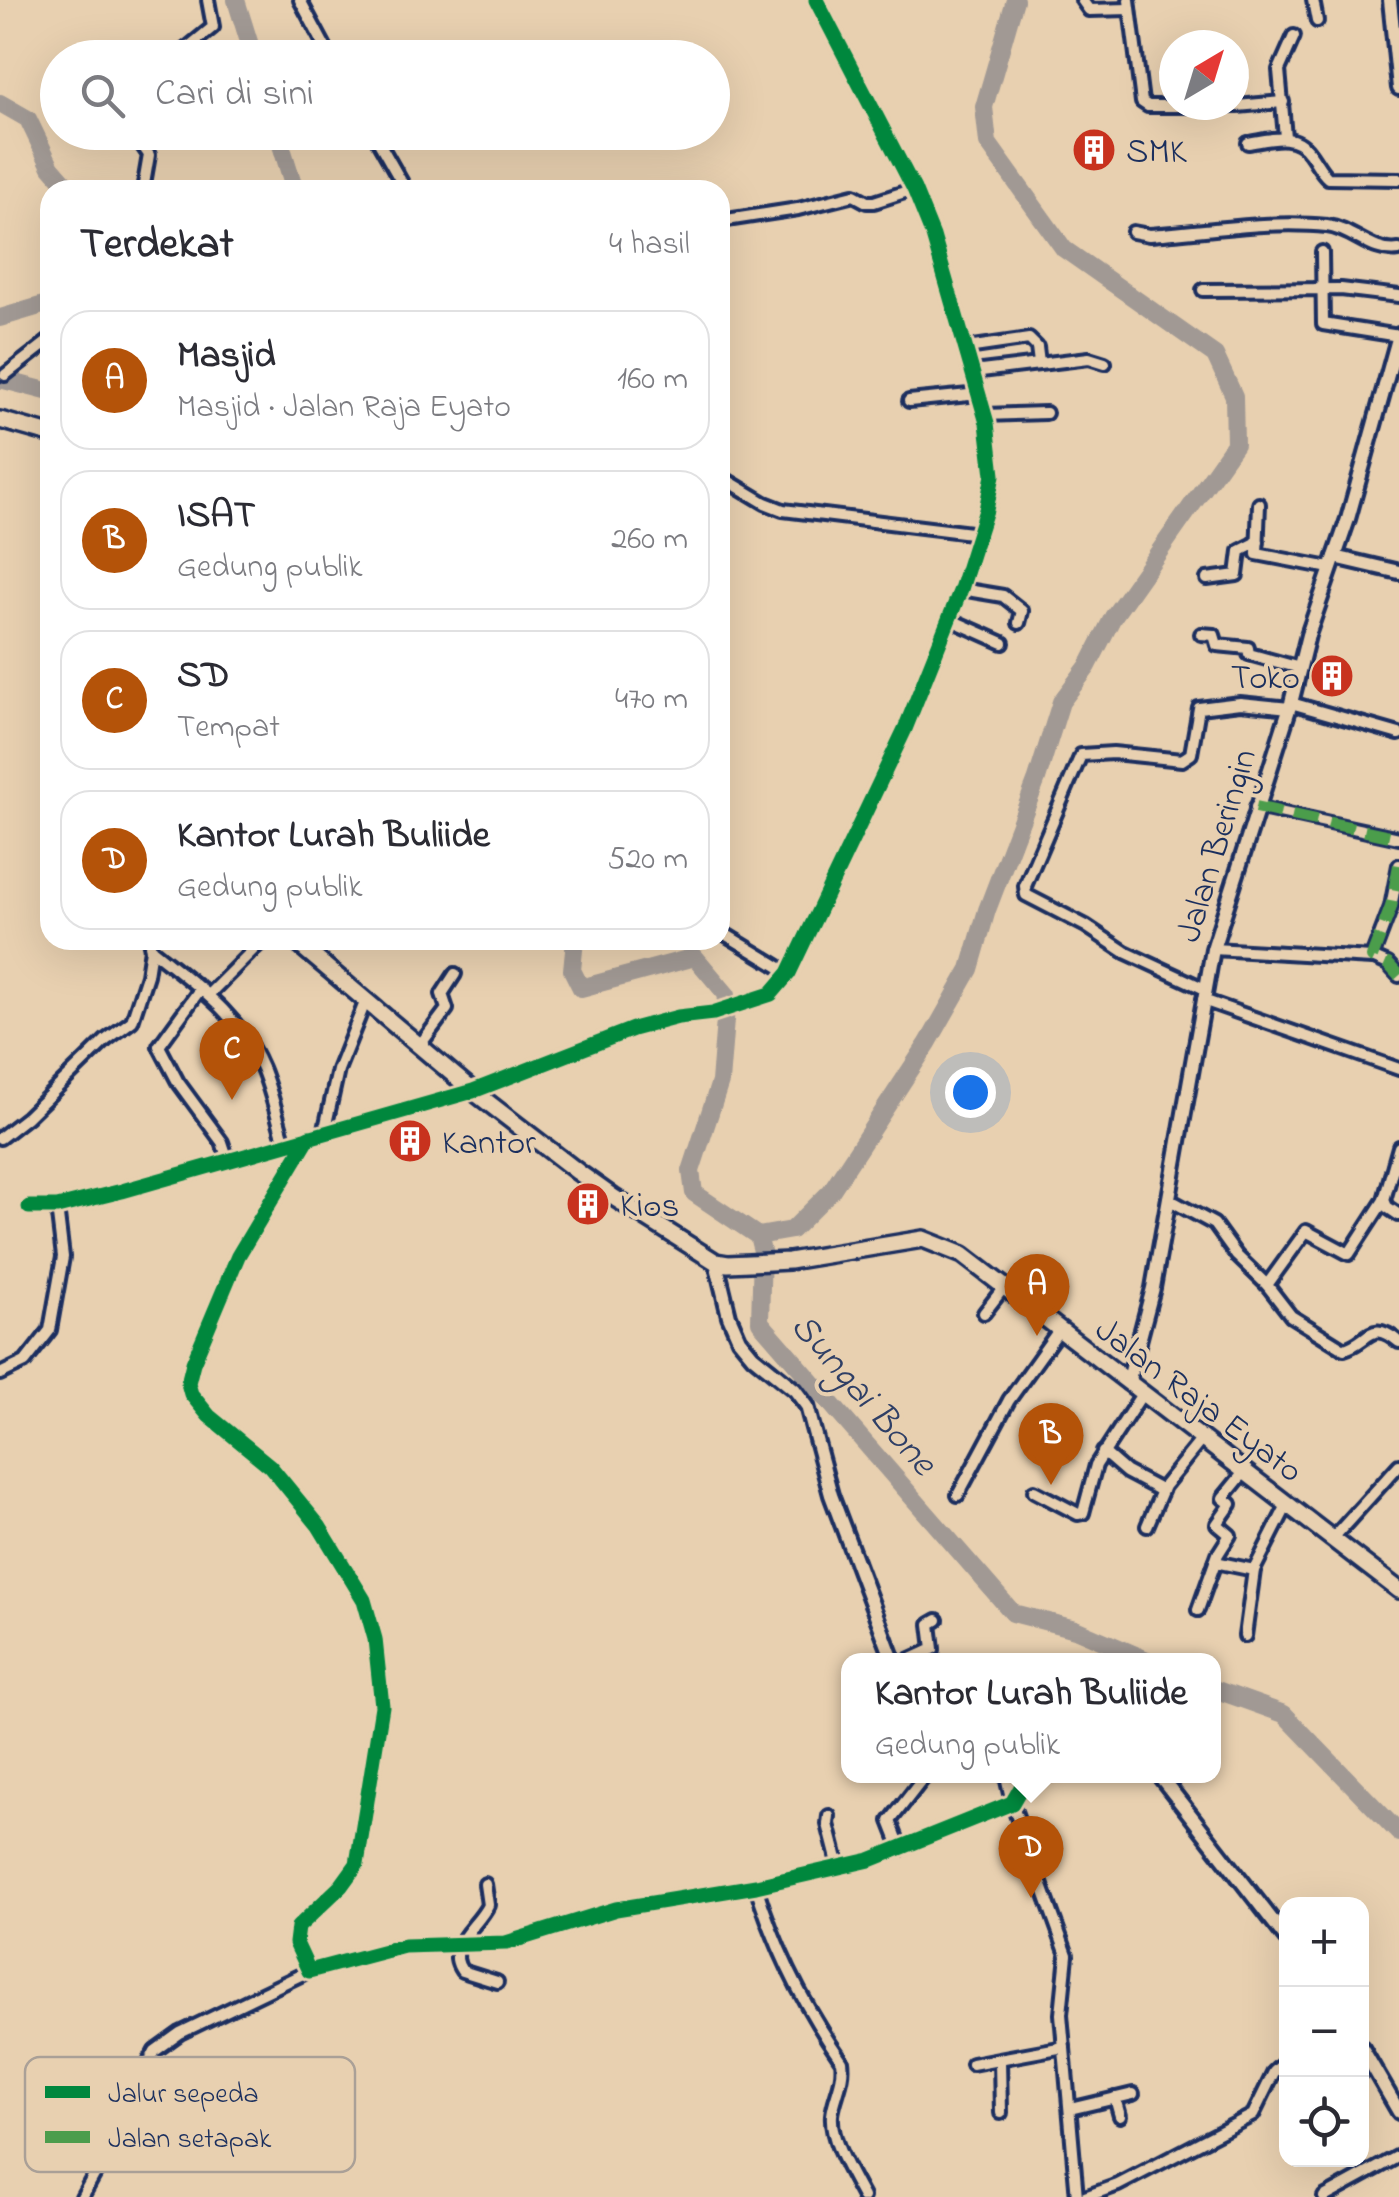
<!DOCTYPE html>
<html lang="id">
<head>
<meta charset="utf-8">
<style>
	body { margin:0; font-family:"Indie Flower",sans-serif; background:#f2f2f3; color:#2b2b33 }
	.controls { position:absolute; right:30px; bottom:30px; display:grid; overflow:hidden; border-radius:20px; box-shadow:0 10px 40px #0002 }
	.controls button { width:90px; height:90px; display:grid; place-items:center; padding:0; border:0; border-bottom:2px solid #e1e1e2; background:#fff; color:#2b2b33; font:50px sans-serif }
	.compass { position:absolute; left:1159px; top:30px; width:90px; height:90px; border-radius:50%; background:#fff; box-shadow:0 10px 40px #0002; rotate:38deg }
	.you { position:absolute; left:970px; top:1092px; width:35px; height:35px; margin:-25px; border:8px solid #fff; border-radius:50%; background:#1a73e8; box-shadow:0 0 0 15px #1a73e833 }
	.badge { display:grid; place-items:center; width:65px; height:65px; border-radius:50%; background:#b45309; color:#fff; font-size:32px; font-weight:700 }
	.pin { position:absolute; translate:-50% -82px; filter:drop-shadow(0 2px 5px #0008) }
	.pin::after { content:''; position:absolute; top:52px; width:35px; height:30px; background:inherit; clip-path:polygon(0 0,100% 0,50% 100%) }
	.popup { position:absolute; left:841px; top:1653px; width:380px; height:130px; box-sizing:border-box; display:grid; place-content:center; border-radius:20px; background:#fff; filter:drop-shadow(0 2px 8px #0005); font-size:32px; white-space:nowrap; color:#7c7c81 }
	.popup b { font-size:38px; color:#2b2b33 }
	.popup::after { content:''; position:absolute; left:50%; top:100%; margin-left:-20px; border:20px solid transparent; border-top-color:#fff }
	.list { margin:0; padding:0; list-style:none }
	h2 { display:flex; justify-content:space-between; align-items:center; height:130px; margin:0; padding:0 40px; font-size:42px }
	h2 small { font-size:32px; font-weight:400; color:#7c7c81 }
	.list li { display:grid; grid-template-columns:65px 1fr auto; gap:30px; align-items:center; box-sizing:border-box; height:140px; margin:0 20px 20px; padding:0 20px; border:2px solid #e1e1e2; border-radius:30px }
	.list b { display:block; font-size:38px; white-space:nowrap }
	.list p { margin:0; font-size:32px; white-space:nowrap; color:#7c7c81 }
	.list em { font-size:32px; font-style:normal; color:#7c7c81 }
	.icon { flex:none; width:55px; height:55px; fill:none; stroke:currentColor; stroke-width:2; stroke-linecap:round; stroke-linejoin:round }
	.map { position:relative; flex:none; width:1399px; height:2197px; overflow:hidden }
	.search { position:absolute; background:#fff; box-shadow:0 10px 40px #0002; left:40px; top:40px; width:690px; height:110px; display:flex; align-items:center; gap:25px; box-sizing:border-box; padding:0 35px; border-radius:55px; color:#7c7c81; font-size:38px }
	.panel { position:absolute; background:#fff; box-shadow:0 10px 40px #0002; left:40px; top:180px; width:690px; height:770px; border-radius:30px }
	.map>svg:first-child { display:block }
</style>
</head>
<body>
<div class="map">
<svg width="1399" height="2197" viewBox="0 0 1399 2197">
	<rect width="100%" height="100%" fill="#e8d0b0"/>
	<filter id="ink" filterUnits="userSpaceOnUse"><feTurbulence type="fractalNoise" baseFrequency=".01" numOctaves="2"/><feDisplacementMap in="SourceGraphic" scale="20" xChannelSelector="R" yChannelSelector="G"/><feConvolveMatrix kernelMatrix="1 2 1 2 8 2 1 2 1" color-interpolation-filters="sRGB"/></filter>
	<g filter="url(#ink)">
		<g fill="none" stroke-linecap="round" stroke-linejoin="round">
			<g stroke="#a19994" stroke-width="18">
				<path d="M236 0 254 58"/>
				<path d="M0 103 28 119 51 167 71 190"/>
				<path d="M277 132 295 190"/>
				<path d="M0 318 50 303"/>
				<path d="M0 379 50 392"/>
				<path d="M575 940 572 970 581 988 695 957 727 995 720 1082 691 1171 694 1193 758 1236 762 1251 760 1322 1013 1613 1075 1629 1147 1660"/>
				<path d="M758 1236 792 1230 831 1191 928 1043 970 969 987 910 1037 779 1061 702 1088 666 1113 617 1235 444 1234 396 1215 355 1064 249 988 143 984 107 1015 0"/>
				<path d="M1214 1689 1284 1714 1399 1833"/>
			</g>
			<defs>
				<g id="minor">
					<path d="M300 0 331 58"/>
					<path d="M1082 0 1089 10 1130 9"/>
					<path d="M1129 0 1142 102 1148 106H1237L1283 102"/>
					<path d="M1313 0 1317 21"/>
					<path d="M175 58 213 27 208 0"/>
					<path d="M133 132 149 155 143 190"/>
					<path d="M373 132 406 190"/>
					<path d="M1285 137 1279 70 1294 36"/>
					<path d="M1248 143C1269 140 1294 131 1309 152 1316 161 1320 171 1328 178L1399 179"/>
					<path d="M720 221 798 209 854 195 867 202H874L914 189"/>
					<path d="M1133 232 1149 235C1207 231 1269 220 1327 226 1353 229 1372 254 1399 250"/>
					<path d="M1322 252 1323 324 1399 336"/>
					<path d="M1203 290 1341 289 1399 296"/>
					<path d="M967 348 1029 339 1037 347 1039 363"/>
					<path d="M973 372 1089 358 1105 363"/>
					<path d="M5 375 50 340"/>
					<path d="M909 401 979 394"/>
					<path d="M985 415 1046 413"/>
					<path d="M720 476 765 503 783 510 979 534"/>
					<path d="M1259 504 1257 554 1330 568"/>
					<path d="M1207 579 1237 575 1240 551 1258 542"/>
					<path d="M961 589 1003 596 1022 611 1019 623"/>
					<path d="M949 619 1003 643"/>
					<path d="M1201 634 1214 635 1217 645 1248 648 1249 654 1300 668"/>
					<path d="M1291 703 1399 734"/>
					<path d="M1256 807 1399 838"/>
					<path d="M1399 865 1391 907 1372 957 1388 964 1399 976"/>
					<path d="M720 931 789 973"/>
					<path d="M149 940 151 949C194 984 240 1014 262 1068 272 1092 277 1118 285 1143"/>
					<path d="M1213 949 1372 958"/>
					<path d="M201 988 159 1046 178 1082 222 1142 228 1160"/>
					<path d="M1205 989 1125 952 1086 926 1026 895 1025 886 1081 755 1113 753 1182 760 1191 754 1199 708 1240 703 1290 708"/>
					<path d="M209 994 263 940"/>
					<path d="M1203 1000 1399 1069"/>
					<path d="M420 1045 447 1009 442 994 455 974"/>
					<path d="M324 1133 338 1070 366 1000"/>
					<path d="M309 1137 238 1256 193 1363 188 1383 191 1394 209 1416 270 1466 319 1526 364 1600 375 1639 382 1706 357 1864 341 1886 298 1927 296 1943 309 1971 404 1946 506 1943 616 1909 756 1886 870 1860 1012 1803 1027 1777"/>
					<path d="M0 1138 27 1117 106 1040 132 1021 147 975 151 949"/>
					<path d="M1399 1147 1384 1200 1387 1207 1399 1215"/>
					<path d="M1168 1199 1214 1224 1237 1256 1267 1285 1291 1316 1344 1349C1370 1342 1370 1318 1399 1342"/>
					<path d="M29 1207H57L122 1191 473 1091 633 1029 678 1017 713 1013 771 994 789 973 905 729 961 589 986 510 993 475 987 423 933 236 914 189 816 0"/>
					<path d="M1267 1285 1306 1231 1349 1254 1384 1200"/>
					<path d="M984 1313 1005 1286"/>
					<path d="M0 1374 25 1362 50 1330 63 1257 57 1207"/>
					<path d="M1103 1452 1126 1472 1162 1491"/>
					<path d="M1034 1491 1078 1514 1083 1513 1096 1465 1142 1394"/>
					<path d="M958 1495 1009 1400 1059 1330"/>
					<path d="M1147 1526 1164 1486 1202 1439"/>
					<path d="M1334 1537 1399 1465"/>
					<path d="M1215 1562 1254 1570"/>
					<path d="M1198 1610 1218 1554 1230 1535 1217 1524 1231 1504 1223 1498 1245 1471"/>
					<path d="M1245 1636 1254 1570 1288 1503"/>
					<path d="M909 1660 933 1649 930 1624 937 1620"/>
					<path d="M1006 1776 1012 1803 1067 1955 1061 2014 1077 2197"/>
					<path d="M829 1816 828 1824 839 1867"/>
					<path d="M901 1849 890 1821 925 1776"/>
					<path d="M485 1884 488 1905C478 1927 444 1946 462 1971L497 1982"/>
					<path d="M756 1886C775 1948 805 2008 842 2061 845 2080 834 2097 832 2115 830 2141 851 2174 863 2197"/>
					<path d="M1000 2060 1001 2113"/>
					<path d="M972 2064 1064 2047"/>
					<path d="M1115 2098 1120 2116"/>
					<path d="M1070 2109 1133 2094"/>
					<path d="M82 2197 108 2150 120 2118 155 2051 180 2033 309 1971"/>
					<path d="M1085 2197 1118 2185 1253 2115 1274 2072 1286 2061"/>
					<path d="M1324 2197 1399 2156"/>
				</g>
				<g id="tertiary">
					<path d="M1390 0 1399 88"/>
					<path d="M1335 557 1399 572"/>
					<path d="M716 1262 729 1316 739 1339 753 1356 795 1390 807 1406 831 1495 893 1660"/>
					<path d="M1128 1383 1153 1288 1213 949 1291 703 1308 635 1348 519 1399 335"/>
					<path d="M1015 1776H1036"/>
					<path d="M1160 1776 1286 1938"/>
					<path d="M1362 2048 1399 2112"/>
				</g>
				<g id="primary">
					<path d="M0 420 50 434"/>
					<path d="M294 940 473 1091 578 1172 613 1197 716 1262 728 1264 789 1261 923 1239 963 1255 1399 1590"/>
				</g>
			</defs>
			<use href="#minor" stroke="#1b2f5e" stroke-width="18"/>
			<use href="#tertiary" stroke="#1b2f5e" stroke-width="20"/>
			<use href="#primary" stroke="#1b2f5e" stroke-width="22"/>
			<use href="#minor" stroke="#e8d0b0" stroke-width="10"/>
			<use href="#tertiary" stroke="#e8d0b0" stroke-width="12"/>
			<use href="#primary" stroke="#e8d0b0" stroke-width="15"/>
			<g stroke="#4c9d4c" stroke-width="12" stroke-dasharray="25 12" stroke-linecap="butt">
				<path d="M1256 807 1399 838"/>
				<path d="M1399 865 1391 907 1372 957 1388 964 1399 976"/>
			</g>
			<defs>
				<g id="cycleway">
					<path d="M309 1137 238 1256 193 1363 188 1383 191 1394 209 1416 270 1466 319 1526 364 1600 375 1639 382 1706 357 1864 341 1886 298 1927 296 1943 309 1971 404 1946 506 1943 616 1909 756 1886 870 1860 1012 1803 1027 1777"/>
					<path d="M29 1207H57L122 1191 473 1091 633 1029 678 1017 713 1013 771 994 789 973 905 729 961 589 986 510 993 475 987 423 933 236 914 189 816 0"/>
				</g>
			</defs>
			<use href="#cycleway" stroke="#e8d0b0" stroke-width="21"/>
			<use href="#cycleway" stroke="#00873e" stroke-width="15"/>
		</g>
	</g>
	<defs>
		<symbol id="building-disc" viewBox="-11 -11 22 22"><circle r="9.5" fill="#c8321e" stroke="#e8d0b0"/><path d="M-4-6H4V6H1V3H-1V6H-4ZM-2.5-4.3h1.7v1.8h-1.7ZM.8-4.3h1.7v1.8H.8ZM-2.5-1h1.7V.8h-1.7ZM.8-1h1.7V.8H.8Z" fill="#fff"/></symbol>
	</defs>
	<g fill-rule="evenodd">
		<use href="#building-disc" x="1069" y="125" width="50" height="50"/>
		<use href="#building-disc" x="1307" y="651" width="50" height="50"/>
		<use href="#building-disc" x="385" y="1116" width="50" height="50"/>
		<use href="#building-disc" x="563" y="1179" width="50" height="50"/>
	</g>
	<g text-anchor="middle" stroke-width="8" stroke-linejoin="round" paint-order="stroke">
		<g font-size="35" fill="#1b2f5e" stroke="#e8d0b0" text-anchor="start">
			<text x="1126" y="162">SMK</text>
			<text x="1300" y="688" text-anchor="end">Toko</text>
			<text x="442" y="1153">Kantor</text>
			<text x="620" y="1216">Kios</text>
		</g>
		<g font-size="35" fill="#1b2f5e" stroke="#e8d0b0">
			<text transform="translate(1215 845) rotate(-73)" y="12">Jalan Beringin</text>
			<text transform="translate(1200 1399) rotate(37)" y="12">Jalan Raja Eyato</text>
		</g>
		<g font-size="38" font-style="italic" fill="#2f3f66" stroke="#e8d0b0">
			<text transform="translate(865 1393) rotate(49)" y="13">Sungai Bone</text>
		</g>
	</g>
	<rect x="25" y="2057" width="330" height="115" rx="15" fill="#e8d0b0" stroke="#aaa097" stroke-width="2.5"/>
	<rect x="45" y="2086" width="45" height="12" fill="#00873e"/>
	<rect x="45" y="2131" width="45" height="12" fill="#4c9d4c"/>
	<g font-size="28" fill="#1b2f5e">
		<text x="108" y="2102">Jalur sepeda</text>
		<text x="108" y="2147">Jalan setapak</text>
	</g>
</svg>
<div class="controls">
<button>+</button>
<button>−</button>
<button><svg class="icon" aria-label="locate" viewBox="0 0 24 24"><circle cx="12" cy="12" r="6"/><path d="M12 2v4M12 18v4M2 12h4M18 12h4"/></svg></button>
</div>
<svg class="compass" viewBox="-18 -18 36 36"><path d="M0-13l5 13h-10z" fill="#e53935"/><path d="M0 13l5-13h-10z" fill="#7c7c81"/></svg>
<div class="you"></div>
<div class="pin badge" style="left:1037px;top:1336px">A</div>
<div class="pin badge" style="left:1051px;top:1485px">B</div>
<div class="pin badge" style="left:232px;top:1100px">C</div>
<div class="pin badge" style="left:1031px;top:1898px">D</div>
<div class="popup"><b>Kantor Lurah Buliide</b>Gedung publik</div>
<div class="search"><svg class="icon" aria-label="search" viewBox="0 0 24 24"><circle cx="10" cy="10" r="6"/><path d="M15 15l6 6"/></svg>Cari di sini</div>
<section class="panel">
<h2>Terdekat<small>4 hasil</small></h2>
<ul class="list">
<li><span class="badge">A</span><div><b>Masjid</b><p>Masjid · Jalan Raja Eyato</p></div><em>160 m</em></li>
<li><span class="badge">B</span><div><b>ISAT</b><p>Gedung publik</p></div><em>260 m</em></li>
<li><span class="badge">C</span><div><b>SD</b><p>Tempat</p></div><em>470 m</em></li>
<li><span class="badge">D</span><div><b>Kantor Lurah Buliide</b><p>Gedung publik</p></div><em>520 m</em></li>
</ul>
</section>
</div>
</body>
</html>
